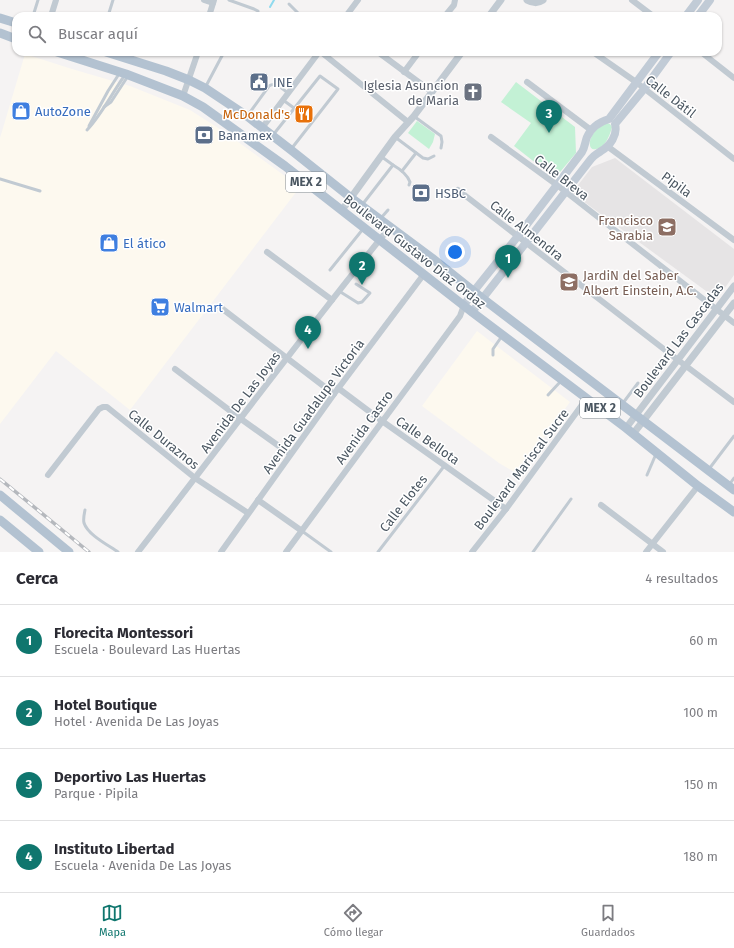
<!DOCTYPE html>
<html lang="es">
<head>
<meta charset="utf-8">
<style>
	body { margin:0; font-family:"Fira Sans",sans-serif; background:#f2f2f3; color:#2b2b33 }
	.you { position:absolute; left:455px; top:252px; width:14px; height:14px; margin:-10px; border:3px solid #fff; border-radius:50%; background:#1a73e8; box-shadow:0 0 0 6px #1a73e833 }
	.badge { display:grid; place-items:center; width:26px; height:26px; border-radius:50%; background:#0f766e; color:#fff; font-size:13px; font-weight:700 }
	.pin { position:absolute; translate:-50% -33px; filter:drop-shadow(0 1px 2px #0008) }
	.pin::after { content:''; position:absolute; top:21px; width:14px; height:12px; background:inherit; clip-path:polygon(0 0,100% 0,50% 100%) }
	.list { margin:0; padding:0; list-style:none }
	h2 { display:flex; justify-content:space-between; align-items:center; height:52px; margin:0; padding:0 16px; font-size:17px }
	h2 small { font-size:13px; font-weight:400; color:#7c7c81 }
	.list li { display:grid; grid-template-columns:26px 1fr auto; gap:12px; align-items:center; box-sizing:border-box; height:72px; padding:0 16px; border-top:1px solid #e1e1e2 }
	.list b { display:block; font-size:15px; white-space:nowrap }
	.list p { margin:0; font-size:13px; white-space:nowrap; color:#7c7c81 }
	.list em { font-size:13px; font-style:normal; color:#7c7c81 }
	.icon { flex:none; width:22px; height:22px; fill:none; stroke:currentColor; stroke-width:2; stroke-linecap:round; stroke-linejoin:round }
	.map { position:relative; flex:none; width:734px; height:552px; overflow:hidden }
	.search { position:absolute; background:#fff; box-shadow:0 1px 3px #0004; left:12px; right:12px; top:12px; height:44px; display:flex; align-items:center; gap:10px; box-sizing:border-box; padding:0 14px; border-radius:12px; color:#7c7c81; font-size:15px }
	.sheet { height:340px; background:#fff }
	nav { display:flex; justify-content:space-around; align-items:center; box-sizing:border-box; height:56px; border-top:1px solid #e1e1e2; background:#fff; font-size:11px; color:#7c7c81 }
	nav a { display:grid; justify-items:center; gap:2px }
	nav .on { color:#0f766e }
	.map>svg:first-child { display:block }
</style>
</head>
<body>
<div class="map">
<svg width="734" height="552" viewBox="0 0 734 552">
	<rect width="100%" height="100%" fill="#f5f3f3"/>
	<g fill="#fdf9ef">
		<path d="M25 54 72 69 130 86 190 110 226 133 300 187 130 410 56 351 0 424V138Z"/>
		<path d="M477 331 570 402 524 464 516 473 499 463 422 406Z"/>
	</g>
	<path fill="#e6e4e5" d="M615 158 734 249V275L717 299 572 193 592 167Z"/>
	<g fill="#c3f1d5">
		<path d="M516 82 575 127 576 153 555 178 514 146 531 123 501 102Z"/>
		<path d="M417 121 435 134 433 142 429 149 408 133Z"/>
		<path d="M607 123 610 124 612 127C610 135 605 148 596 149 589 151 589 142 591 138 592 135 594 132 596 130 599 127 603 125 607 123Z"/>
	</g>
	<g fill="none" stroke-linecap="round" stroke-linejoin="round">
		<path stroke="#90daee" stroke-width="2" d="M270 7 274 0"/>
		<g stroke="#c1cad2" stroke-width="3">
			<path d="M229 0 254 9 258 11V16"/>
			<path d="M289 4 301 16"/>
			<path d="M33 16 38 0"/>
			<path d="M108 16 113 0"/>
			<path d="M206 86 224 52"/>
			<path d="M283 100 294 108"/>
			<path d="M104 107 111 102 128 76"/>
			<path d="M248 115 269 86C276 81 282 89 288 93"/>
			<path d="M415 117 441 136 442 142 441 148"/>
			<path d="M89 126 108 91 119 74"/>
			<path d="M87 130C102 114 112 93 125 75"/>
			<path d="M273 135 320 76 338 89 292 148"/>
			<path d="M395 137 423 158 428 159 434 156"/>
			<path d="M382 157 393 165"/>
			<path d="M402 171 416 153"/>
			<path d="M0 179 40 191"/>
			<path d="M362 205 393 165C400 169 407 174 410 182L409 185"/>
			<path d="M381 218 388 210"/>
			<path d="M330 270 363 229"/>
			<path d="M339 291 358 303 362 302 370 293 356 284"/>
			<path d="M493 355V349L502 336"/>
			<path d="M548 395 561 381"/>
			<path d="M623 403 638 383"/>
			<path d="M709 469 734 436"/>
			<path d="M647 475 656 454"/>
			<path d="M729 485 734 478"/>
			<path d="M85 510C84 515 83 519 84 523 88 535 108 545 118 552"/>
			<path d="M302 531 331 552"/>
			<path d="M378 552 445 465"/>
			<path d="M533 552 571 499"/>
		</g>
		<g stroke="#c1cad2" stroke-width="6">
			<path d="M204 0 213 3"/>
			<path d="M632 0 653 16"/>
			<path d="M51 16 56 0"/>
			<path d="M209 16 214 0"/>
			<path d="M346 16 358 0"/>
			<path d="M445 16 454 5 455 0"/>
			<path d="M321 52 408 122"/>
			<path d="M378 52 432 92"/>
			<path d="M593 52 636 82 734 159"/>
			<path d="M701 52 734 78"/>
			<path d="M404 72 419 52"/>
			<path d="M527 82 591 130"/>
			<path d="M183 96 198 52"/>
			<path d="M262 128 319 52"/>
			<path d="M491 137 557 185 734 323"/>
			<path d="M607 146 734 240"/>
			<path d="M458 190 678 360 734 402"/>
			<path d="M267 252 332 300"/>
			<path d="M220 307 334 394"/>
			<path d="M175 369 241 419 290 454"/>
			<path d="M338 388 382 421 506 509"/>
			<path d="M48 475 99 409 103 407H107L195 478 248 513"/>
			<path d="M258 500 302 531"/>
			<path d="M601 505 663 552"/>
			<path d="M138 552C222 444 304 333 390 227"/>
			<path d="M221 552 334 394 424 274"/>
			<path d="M286 552 460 316 464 305"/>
			<path d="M472 552 506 509 587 398"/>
			<path d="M646 552 698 486"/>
		</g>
		<g stroke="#c1cad2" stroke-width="7">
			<path d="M527 0C533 3 537 4 543 0"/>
			<path d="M489 16 501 0"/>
			<path d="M342 210 395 137 414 116 462 52"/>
			<path d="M626 428 734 286"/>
			<path d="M633 434 734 303"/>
		</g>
		<g stroke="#c1cbd6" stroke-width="8">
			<path d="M686 16 698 0"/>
			<path d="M698 16 710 0"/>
			<path d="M464 305 474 291 518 236 582 152C585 147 585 142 587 137 591 128 599 122 609 119L659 52"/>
			<path d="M472 312 591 159C594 155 597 154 601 151 610 146 618 135 615 124L644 89 671 52"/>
		</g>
		<g stroke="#b3c2d1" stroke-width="9">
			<path d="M0 18 16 23"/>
			<path d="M0 33 16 39"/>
			<path d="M57 52 126 74 183 96 203 107 285 166 472 312 626 428 698 486 734 512"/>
			<path d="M106 52 166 71 189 80 205 88 247 116 291 150 350 197 432 258 482 298 734 490"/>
			<path d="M0 495 69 552"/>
			<path d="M0 520 39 552"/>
		</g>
		<defs>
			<path id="rail" d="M0 479 89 552"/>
		</defs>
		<use href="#rail" stroke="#b5b8bd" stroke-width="3.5"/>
		<use href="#rail" stroke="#fff" stroke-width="2" stroke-dasharray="6" stroke-linecap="butt"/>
	</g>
	<defs>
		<symbol id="civic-square" viewBox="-11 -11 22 22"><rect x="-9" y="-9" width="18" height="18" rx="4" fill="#5c6f8a" stroke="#fff"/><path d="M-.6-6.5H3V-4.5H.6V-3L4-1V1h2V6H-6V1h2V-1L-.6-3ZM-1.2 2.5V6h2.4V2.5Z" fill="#fff"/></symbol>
		<symbol id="church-square" viewBox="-11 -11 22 22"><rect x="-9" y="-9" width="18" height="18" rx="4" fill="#6b7280" stroke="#fff"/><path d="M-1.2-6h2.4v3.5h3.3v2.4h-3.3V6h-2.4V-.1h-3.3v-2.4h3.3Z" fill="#fff"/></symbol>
		<symbol id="shop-square" viewBox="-11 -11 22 22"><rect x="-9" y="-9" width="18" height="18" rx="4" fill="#3f7fe0" stroke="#fff"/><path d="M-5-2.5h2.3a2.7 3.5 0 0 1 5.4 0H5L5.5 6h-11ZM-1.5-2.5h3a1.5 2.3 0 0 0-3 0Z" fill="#fff"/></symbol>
		<symbol id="restaurant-square" viewBox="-11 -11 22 22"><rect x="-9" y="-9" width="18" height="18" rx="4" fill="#e8710a" stroke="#fff"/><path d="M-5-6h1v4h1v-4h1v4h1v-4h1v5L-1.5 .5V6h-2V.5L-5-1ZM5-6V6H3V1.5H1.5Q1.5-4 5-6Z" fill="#fff"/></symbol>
		<symbol id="bank-square" viewBox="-11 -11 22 22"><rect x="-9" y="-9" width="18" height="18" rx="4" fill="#5c6f8a" stroke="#fff"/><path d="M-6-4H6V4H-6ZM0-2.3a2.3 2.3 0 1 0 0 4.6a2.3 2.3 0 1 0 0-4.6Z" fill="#fff"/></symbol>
		<symbol id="school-square" viewBox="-11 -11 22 22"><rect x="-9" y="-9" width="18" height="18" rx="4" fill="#8d6e63" stroke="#fff"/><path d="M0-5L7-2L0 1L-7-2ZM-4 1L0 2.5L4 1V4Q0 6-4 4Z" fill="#fff"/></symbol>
		<symbol id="supermarket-square" viewBox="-11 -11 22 22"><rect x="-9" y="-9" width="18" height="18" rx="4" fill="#3f7fe0" stroke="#fff"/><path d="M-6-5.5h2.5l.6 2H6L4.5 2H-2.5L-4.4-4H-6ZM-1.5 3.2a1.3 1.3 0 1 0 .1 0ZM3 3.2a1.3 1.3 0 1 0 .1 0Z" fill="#fff"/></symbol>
	</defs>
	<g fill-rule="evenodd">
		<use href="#civic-square" x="248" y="71" width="22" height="22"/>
		<use href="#church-square" x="462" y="81" width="22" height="22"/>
		<use href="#shop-square" x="10" y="100" width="22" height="22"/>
		<use href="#restaurant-square" x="293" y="103" width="22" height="22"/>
		<use href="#bank-square" x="193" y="124" width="22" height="22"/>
		<use href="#bank-square" x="410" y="182" width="22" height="22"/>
		<use href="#school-square" x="656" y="216" width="22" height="22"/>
		<use href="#shop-square" x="98" y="232" width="22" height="22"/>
		<use href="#school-square" x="558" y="271" width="22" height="22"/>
		<use href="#supermarket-square" x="149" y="296" width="22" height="22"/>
	</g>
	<g text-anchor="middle" stroke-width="3" stroke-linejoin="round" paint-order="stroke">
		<g fill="#fff" stroke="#808990" stroke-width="1">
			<rect x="286" y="172" width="40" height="20" rx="3"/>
			<rect x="580" y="398" width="40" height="20" rx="3"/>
		</g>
		<g font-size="12" font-weight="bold" fill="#4a5661">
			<text x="306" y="186">MEX 2</text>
			<text x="600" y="412">MEX 2</text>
		</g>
		<g font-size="13" fill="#4e5e75" stroke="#fff" text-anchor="start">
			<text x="273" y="87">INE</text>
			<text x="218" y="140">Banamex</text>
			<text x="435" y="198">HSBC</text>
		</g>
		<g font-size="13" fill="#5b616d" stroke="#fff" text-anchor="end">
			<text x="459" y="90">Iglesia Asuncion<tspan x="459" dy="15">de Maria</tspan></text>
		</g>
		<g font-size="13" fill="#4a5661" stroke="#fff">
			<text transform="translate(671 96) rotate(38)" y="5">Calle Dátil</text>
			<text transform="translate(562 177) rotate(38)" y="5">Calle Breva</text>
			<text transform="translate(677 184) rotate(36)" y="5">Pipila</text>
			<text transform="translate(527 230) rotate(38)" y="5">Calle Almendra</text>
			<text transform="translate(415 251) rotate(38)" y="5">Boulevard Gustavo Díaz Ordaz</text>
			<text transform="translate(678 340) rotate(-53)" y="5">Boulevard Las Cascadas</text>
			<text transform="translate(240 402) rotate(-53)" y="5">Avenida De Las Joyas</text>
			<text transform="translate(313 406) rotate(-54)" y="5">Avenida Guadalupe Victoria</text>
			<text transform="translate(364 427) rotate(-54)" y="5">Avenida Castro</text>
			<text transform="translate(164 439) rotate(39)" y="5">Calle Duraznos</text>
			<text transform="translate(428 440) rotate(35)" y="5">Calle Bellota</text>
			<text transform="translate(521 469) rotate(-53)" y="5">Boulevard Mariscal Sucre</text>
			<text transform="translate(403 503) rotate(-52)" y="5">Calle Elotes</text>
		</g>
		<g font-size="13" fill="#366cbe" stroke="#fff" text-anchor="start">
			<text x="35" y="116">AutoZone</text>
			<text x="123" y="248">El ático</text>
			<text x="174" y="312">Walmart</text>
		</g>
		<g font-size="13" fill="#c56008" stroke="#fff" text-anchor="end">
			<text x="290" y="119">McDonald's</text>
		</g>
		<g font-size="13" fill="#785e54" stroke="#fff" text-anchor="end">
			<text x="653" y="225">Francisco<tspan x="653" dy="15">Sarabia</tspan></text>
			<text x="583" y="280" text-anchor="start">JardiN del Saber<tspan x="583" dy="15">Albert Einstein, A.C.</tspan></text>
		</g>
	</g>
</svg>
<div class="you"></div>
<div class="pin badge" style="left:508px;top:278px">1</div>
<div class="pin badge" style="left:362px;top:285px">2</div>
<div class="pin badge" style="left:549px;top:133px">3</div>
<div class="pin badge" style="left:308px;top:349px">4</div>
<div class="search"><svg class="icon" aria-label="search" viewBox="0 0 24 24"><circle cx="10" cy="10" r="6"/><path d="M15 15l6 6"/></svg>Buscar aquí</div>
</div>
<section class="sheet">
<h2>Cerca<small>4 resultados</small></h2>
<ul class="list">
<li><span class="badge">1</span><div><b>Florecita Montessori</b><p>Escuela · Boulevard Las Huertas</p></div><em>60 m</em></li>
<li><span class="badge">2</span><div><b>Hotel Boutique</b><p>Hotel · Avenida De Las Joyas</p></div><em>100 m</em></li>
<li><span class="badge">3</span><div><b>Deportivo Las Huertas</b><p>Parque · Pipila</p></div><em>150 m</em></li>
<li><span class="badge">4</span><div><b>Instituto Libertad</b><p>Escuela · Avenida De Las Joyas</p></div><em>180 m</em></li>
</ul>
</section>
<nav>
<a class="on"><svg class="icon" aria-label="map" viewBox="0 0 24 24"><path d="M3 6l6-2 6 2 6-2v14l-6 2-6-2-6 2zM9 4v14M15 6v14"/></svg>Mapa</a>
<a><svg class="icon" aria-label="directions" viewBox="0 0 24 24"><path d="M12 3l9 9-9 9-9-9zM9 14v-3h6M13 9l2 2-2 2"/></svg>Cómo llegar</a>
<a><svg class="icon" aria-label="saved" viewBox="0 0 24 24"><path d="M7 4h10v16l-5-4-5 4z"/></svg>Guardados</a>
</nav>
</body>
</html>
